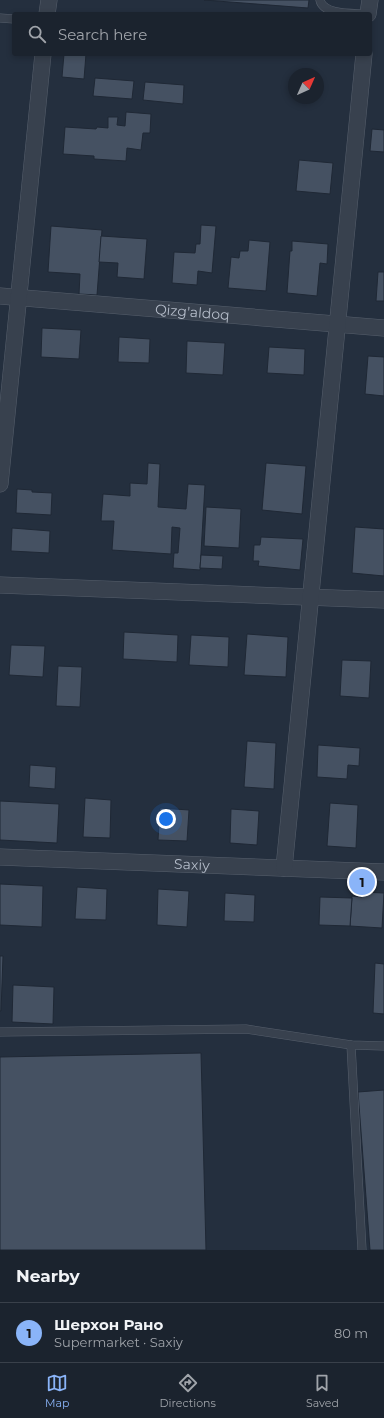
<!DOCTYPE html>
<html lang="en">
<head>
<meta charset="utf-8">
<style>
	body { margin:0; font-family:Montserrat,sans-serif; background:#282f3a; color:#f1f3f6 }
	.compass { position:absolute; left:288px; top:68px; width:36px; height:36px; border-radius:50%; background:#1b232e; box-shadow:0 2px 6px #0003; rotate:45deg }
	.you { position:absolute; left:166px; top:819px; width:14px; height:14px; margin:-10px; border:3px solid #fff; border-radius:50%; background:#1a73e8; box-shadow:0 0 0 6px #1a73e833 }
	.badge { display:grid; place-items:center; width:26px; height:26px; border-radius:50%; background:#8ab4f8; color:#111; font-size:13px; font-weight:700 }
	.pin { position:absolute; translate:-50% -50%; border:2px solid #fff; box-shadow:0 1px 4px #0006 }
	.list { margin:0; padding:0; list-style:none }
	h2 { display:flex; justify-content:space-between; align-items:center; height:52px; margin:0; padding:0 16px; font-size:17px }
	h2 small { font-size:13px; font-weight:400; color:#a0a4aa }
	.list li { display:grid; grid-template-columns:26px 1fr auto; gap:12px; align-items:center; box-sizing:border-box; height:60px; padding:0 16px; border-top:1px solid #39404a }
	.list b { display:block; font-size:15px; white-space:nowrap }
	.list p { margin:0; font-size:13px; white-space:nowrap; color:#a0a4aa }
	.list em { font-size:13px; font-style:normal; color:#a0a4aa }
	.icon { flex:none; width:22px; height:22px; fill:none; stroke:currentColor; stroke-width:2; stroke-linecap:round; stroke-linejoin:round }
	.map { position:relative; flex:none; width:384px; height:1250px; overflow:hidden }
	.search { position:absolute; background:#1b232e; box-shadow:0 2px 6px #0003; left:12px; right:12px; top:12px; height:44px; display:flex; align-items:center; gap:10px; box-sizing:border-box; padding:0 14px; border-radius:4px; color:#a0a4aa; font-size:15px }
	.sheet { height:112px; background:#1b232e }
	nav { display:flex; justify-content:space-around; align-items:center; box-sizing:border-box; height:56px; border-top:1px solid #39404a; background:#1b232e; font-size:11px; color:#a0a4aa }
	nav a { display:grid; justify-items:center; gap:2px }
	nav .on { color:#8ab4f8 }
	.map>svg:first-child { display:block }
</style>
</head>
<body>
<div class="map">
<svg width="384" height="1250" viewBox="0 0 384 1250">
	<rect width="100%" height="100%" fill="#242f3e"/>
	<g fill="#455162" stroke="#1f2835">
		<path d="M204 0H309L308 8Z"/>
		<path d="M64 54H86L84 79 62 77Z"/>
		<path d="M95 78 134 81 132 99 93 96Z"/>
		<path d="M145 82 184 85 183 104 143 100Z"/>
		<path d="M126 112 151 114 150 133H143L141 150 127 148 126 161 94 159V156L63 154 65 127 96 129 97 127 108 128V117H118L117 125 125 126Z"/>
		<path d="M372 129 384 130V152L370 151Z"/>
		<path d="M299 160 333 163 330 194 296 191Z"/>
		<path d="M201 225 216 226 212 273 198 271 197 285 172 283 174 252 195 253 196 244H200Z"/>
		<path d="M51 226 102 230 97 295 79 294 80 274 48 272Z"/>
		<path d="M101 236 147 239 144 279 117 277 118 263 99 262Z"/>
		<path d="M249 240 270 242 266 291 228 288 231 257 239 258 240 251H248Z"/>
		<path d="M292 241 328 244 327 264 320 263 317 296 287 293 290 251H292Z"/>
		<path d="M378 272H384V301H376Z"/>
		<path d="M42 328 81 330 79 359 41 357Z"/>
		<path d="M119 337 150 339 149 363 118 362Z"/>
		<path d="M187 341 225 343 223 375 186 373Z"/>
		<path d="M269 347 305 349 304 375 267 373Z"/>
		<path d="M368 356 384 357V396L365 394Z"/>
		<path d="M148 463 160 464 158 507 186 509 188 484 205 485 200 570 173 568 174 553H178L180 528 172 527 171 554 112 550 114 521H101L103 494 130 496V483L147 484Z"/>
		<path d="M266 463 306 466 302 514 262 510Z"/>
		<path d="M17 489 32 490V492L52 493 51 515 16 513Z"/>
		<path d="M206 507 241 509 239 548 204 546Z"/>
		<path d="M355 527 384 529V576L352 573Z"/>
		<path d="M12 528 50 531 49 553 11 551Z"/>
		<path d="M261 537 303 539 300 570 258 566 259 561H253L254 545H260Z"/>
		<path d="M201 555 223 556 222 569 200 568Z"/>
		<path d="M124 632 178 635 177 662 123 659Z"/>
		<path d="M247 634 288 637 286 677 244 675Z"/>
		<path d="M191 635 229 637 228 667 189 665Z"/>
		<path d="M11 645 45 646 43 677 9 675Z"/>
		<path d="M342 660 371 661 369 698 340 696Z"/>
		<path d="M58 666 82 667 80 707 56 706Z"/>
		<path d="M247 741 276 743 274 789 244 787Z"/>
		<path d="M318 745 360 748 359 766 348 765 347 779 317 777Z"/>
		<path d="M30 765 56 767 55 789 29 787Z"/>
		<path d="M85 798 111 800 110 838 83 837Z"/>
		<path d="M0 801 59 804 57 843 0 840Z"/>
		<path d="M330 803 358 805 356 848 327 846Z"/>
		<path d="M160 808 189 810 187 841 158 840Z"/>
		<path d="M231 809 259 811 257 845 230 843Z"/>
		<path d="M0 884 43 886 42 927 0 925Z"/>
		<path d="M77 887 107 889 106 920 75 919Z"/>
		<path d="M158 889 189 891 187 927 157 925Z"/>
		<path d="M362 892 384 893 382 928 350 926 352 896 362 897Z"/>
		<path d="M225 893 255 895 254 922 224 921Z"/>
		<path d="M320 897 352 898 350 926 319 925Z"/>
		<path d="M0 956H3L1 1011H0Z"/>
		<path d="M375 963 384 964V1014L373 1013Z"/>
		<path d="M13 985 54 987 53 1024 12 1022Z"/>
		<path d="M201 1053 206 1250H0V1057Z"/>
		<path d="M384 1090V1250H370L358 1092Z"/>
	</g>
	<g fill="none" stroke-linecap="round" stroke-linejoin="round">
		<defs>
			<g id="lane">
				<path d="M320 0C323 15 353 13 365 14"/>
				<path d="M0 18 14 19"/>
				<path d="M0 1032 246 1029 351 1045 384 1046"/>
				<path d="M351 1045 362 1250"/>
			</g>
			<g id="street">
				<path d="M47 14 49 0"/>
				<path d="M368 14 370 0"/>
				<path id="s1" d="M0 296 384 328"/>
				<path d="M0 484 43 54"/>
				<path d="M0 585 384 600"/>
				<path id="s2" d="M0 857 384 872"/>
				<path d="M284 868 364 54"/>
			</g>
		</defs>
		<use href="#lane" stroke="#565f6c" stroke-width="9"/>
		<use href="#street" stroke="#565f6c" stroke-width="17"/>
		<use href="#lane" stroke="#38414e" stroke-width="8"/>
		<use href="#street" stroke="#38414e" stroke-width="16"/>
	</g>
	<g text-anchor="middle" stroke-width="3.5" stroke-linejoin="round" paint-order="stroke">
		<g font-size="14" fill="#b4bcc9" stroke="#1d2633">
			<text dy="5" stroke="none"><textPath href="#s1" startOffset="193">Qizg'aldoq</textPath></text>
			<text dy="5" stroke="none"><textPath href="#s2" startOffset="192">Saxiy</textPath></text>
		</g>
	</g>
</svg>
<svg class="compass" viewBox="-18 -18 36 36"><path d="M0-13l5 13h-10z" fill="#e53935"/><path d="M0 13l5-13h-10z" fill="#a0a4aa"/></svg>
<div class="you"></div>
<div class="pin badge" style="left:362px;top:882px">1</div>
<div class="search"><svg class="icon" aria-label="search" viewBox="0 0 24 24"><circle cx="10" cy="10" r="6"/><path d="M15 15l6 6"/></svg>Search here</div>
</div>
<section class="sheet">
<h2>Nearby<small></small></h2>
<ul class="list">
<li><span class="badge">1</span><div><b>Шерхон Рано</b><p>Supermarket · Saxiy</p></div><em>80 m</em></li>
</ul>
</section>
<nav>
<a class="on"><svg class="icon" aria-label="map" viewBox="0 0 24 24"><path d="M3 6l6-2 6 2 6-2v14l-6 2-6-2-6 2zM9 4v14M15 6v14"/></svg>Map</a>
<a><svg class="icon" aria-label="directions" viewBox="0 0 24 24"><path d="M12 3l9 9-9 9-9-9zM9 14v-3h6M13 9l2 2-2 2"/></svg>Directions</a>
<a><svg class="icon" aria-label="saved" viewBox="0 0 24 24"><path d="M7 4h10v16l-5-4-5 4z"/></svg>Saved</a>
</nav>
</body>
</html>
